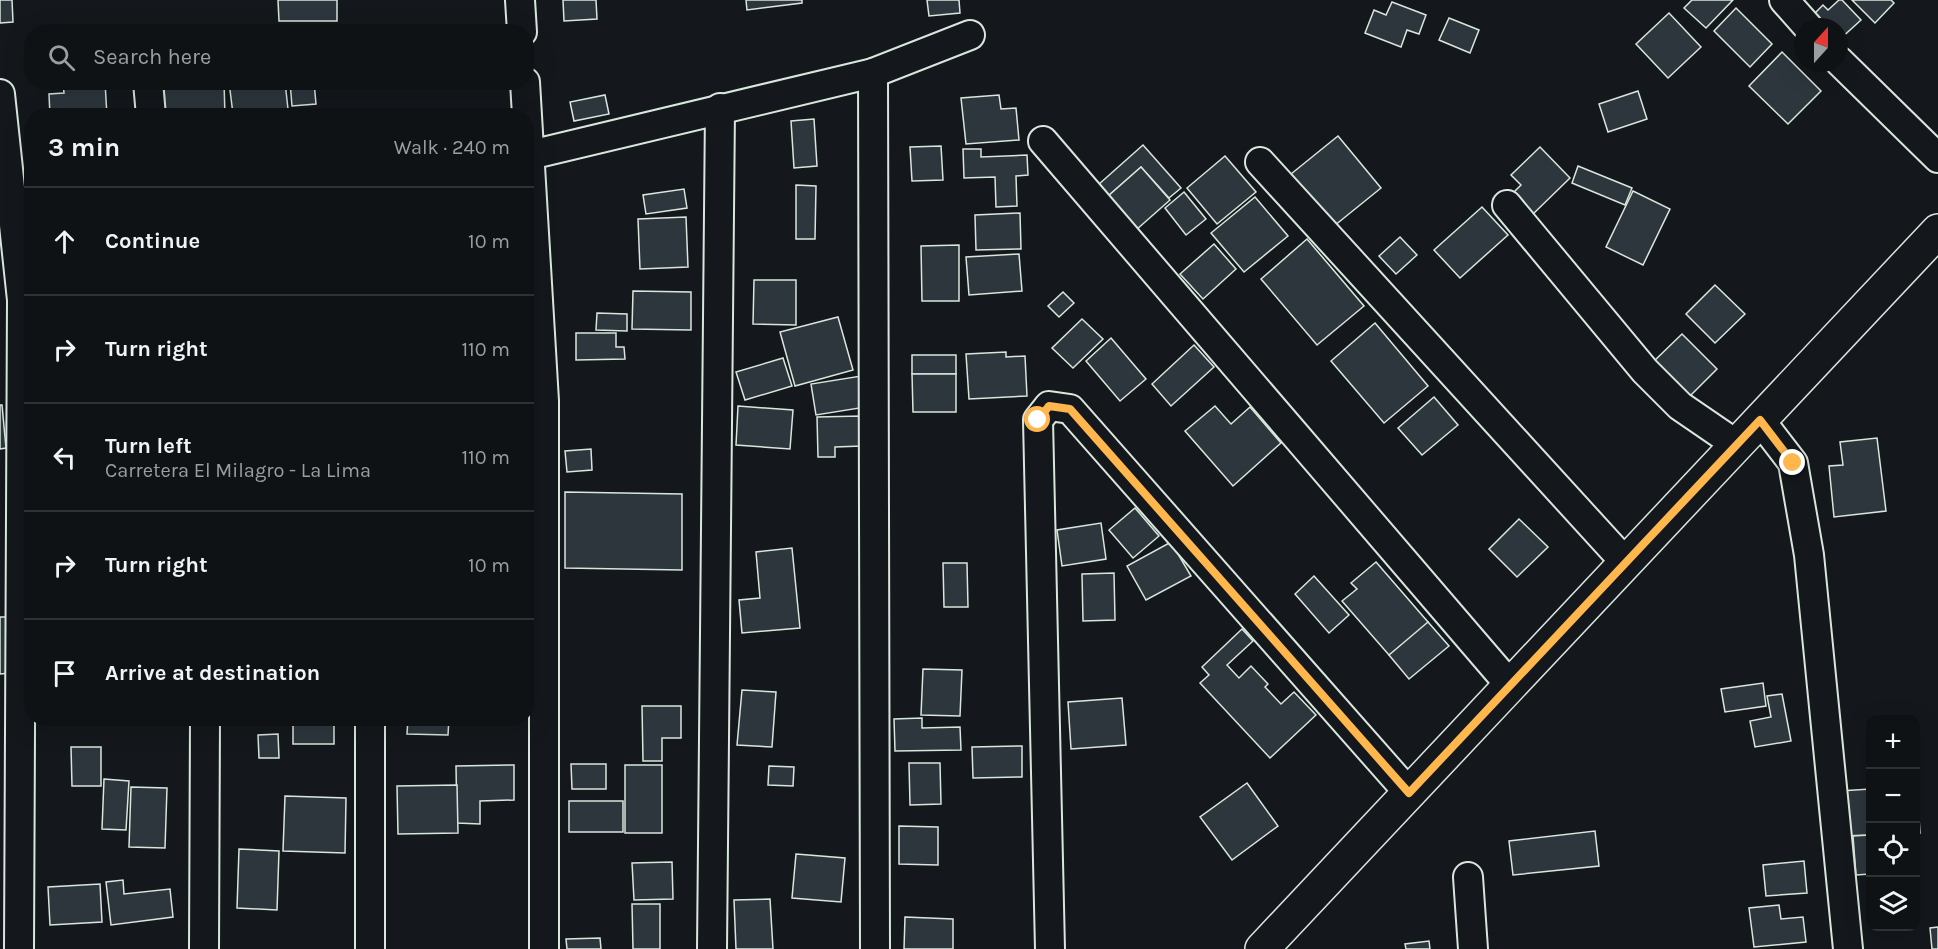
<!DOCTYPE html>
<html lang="en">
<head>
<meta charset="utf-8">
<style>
	body { margin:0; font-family:Karla,sans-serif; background:#181b1e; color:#f1f3f6 }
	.controls { position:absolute; right:18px; bottom:18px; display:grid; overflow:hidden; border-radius:12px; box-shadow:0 6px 24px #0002 }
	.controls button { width:54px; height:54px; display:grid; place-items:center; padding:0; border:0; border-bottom:2px solid #2f3234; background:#0f1215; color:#f1f3f6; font:30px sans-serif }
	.compass { position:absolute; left:1794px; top:18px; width:54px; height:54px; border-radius:50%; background:#0f1215; box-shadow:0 6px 24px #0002; rotate:21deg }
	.stop { position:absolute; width:18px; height:18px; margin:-14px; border:4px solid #ffb74d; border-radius:50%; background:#fff }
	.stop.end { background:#ffb74d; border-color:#fff; box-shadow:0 2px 6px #0008 }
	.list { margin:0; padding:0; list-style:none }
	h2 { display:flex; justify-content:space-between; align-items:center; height:78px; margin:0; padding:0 24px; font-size:26px }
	h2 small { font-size:20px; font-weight:400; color:#9b9ea0 }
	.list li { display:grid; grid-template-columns:39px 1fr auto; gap:18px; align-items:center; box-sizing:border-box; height:108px; padding:0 24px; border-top:2px solid #2f3234 }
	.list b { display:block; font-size:22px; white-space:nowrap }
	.list p { margin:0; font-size:20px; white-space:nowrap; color:#9b9ea0 }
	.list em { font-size:20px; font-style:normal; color:#9b9ea0 }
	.icon { flex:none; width:33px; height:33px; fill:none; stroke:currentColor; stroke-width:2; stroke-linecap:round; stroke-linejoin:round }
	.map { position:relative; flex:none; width:1938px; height:949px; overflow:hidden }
	.search { position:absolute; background:#0f1215; box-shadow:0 6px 24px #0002; left:24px; top:24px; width:510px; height:66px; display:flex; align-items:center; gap:15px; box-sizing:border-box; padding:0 21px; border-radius:24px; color:#9b9ea0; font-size:22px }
	.panel { position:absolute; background:#0f1215; box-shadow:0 6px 24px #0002; left:24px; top:108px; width:510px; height:618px; border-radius:24px }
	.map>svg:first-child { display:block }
</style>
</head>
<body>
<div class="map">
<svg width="1938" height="949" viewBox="0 0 1938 949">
	<rect width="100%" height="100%" fill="#14181c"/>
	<g fill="#2c363c" stroke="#d8e6dc" stroke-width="1.5">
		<path d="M0 0H12L13 22 0 23Z"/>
		<path d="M278 0H337V21H279Z"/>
		<path d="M563 0H596L597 19 564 21Z"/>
		<path d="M746 0H802V3L747 10Z"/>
		<path d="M927 0H959L960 13 929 16Z"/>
		<path d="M1692 0H1733L1706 28 1684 8Z"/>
		<path d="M1839 0H1842L1861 20 1839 40V27H1823L1813 15 1823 5 1828 10Z"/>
		<path d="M1852 0H1891L1894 3 1875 23Z"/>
		<path d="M1392 2 1426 15 1419 34 1407 30 1401 47 1365 33 1374 10 1386 15Z"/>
		<path d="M1736 8 1772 44 1750 67 1714 31Z"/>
		<path d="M1669 13 1701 47 1668 78 1636 44Z"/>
		<path d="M1449 18 1479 30 1470 53 1439 40Z"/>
		<path d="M1782 52 1821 91 1788 124 1749 86Z"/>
		<path d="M63 82H105L107 116H50L49 94 64 93Z"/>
		<path d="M164 82H224L225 116H165Z"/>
		<path d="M229 82H285L288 109 233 114Z"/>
		<path d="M290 82H314L316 104 292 106Z"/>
		<path d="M1638 91 1647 119 1608 132 1599 104Z"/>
		<path d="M605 95 609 114 574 121 570 102Z"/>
		<path d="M999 95 1001 109 1016 108 1019 140 966 144 961 98Z"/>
		<path d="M814 119 817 166 794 168 791 121Z"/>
		<path d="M1338 136 1381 188 1334 226 1291 174Z"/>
		<path d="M1143 145 1181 188 1169 198 1141 167 1108 196 1098 185Z"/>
		<path d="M941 146 943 180 912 181 910 147Z"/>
		<path d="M1540 147 1570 178 1532 215 1511 195 1521 185 1511 175Z"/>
		<path d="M963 149H981V157L1027 155 1028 175 1016 176 1017 206 996 207 995 177 964 178Z"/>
		<path d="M25 154H32V177H27Z"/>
		<path d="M1225 156 1256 192 1217 224 1187 188Z"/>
		<path d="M1578 166 1632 188 1625 205 1572 183Z"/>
		<path d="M1141 167 1170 200 1136 230 1107 197Z"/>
		<path d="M796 185 816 186 815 239H796Z"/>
		<path d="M684 189 687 208 646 214 643 195Z"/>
		<path d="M1633 191 1670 209 1643 265 1606 247Z"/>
		<path d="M1184 192 1206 219 1186 235 1165 208Z"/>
		<path d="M1255 197 1288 236 1244 272 1211 233Z"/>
		<path d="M1482 207 1508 235 1460 278 1434 250Z"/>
		<path d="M1020 213 1021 249 976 250 975 215Z"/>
		<path d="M686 217 688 267 640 269 638 219Z"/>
		<path d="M1400 237 1417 255 1396 274 1379 256Z"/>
		<path d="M1307 239 1364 306 1317 345 1261 279Z"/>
		<path d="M1214 244 1236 269 1203 299 1180 274Z"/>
		<path d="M959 245V301H922L921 246Z"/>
		<path d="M1019 254 1022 291 969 295 966 257Z"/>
		<path d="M754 280H796V325L753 324Z"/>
		<path d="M1715 285 1745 314 1715 343 1686 314Z"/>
		<path d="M633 291 691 292V330L632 329Z"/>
		<path d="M1063 292 1074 303 1059 317 1048 306Z"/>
		<path d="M597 313 627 314V331L596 330Z"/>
		<path d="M838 317 853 370 795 386 780 332Z"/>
		<path d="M1082 319 1103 339 1073 368 1052 348Z"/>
		<path d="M1375 323 1428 386 1384 423 1331 361Z"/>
		<path d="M576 333H616V347H624L625 359 576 360Z"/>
		<path d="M1682 334 1717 369 1687 399 1652 363Z"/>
		<path d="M1111 338 1146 379 1120 401 1086 361Z"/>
		<path d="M1194 345 1214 367 1171 406 1152 384Z"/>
		<path d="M1006 352V357L1025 356 1027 396 969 399 966 354Z"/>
		<rect x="912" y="355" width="44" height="19"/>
		<path d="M783 358 792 386 745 400 736 372Z"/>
		<path d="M912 374H956V412H913Z"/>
		<path d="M861 376 866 407 816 415 811 384Z"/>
		<path d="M1434 397 1458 425 1422 455 1398 428Z"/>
		<path d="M0 405H2L6 448 0 449Z"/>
		<path d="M738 406 793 410 790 449 736 445Z"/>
		<path d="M1215 406 1231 424 1250 407 1281 443 1233 486 1185 431Z"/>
		<path d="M861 416 862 446 835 447V457H818L817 417Z"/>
		<path d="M1877 438 1886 511 1834 517 1829 466 1843 465 1840 442Z"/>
		<path d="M591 449 592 470 567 472 565 451Z"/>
		<path d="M565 492 682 494V570L565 568Z"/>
		<path d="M1135 508 1159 536 1133 558 1109 530Z"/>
		<path d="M1519 519 1548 547 1517 577 1489 549Z"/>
		<path d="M1101 523 1106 559 1062 566 1057 530Z"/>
		<path d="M1171 542 1191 576 1146 600 1127 566Z"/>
		<path d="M792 548 800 628 742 633 739 600 760 598 756 552Z"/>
		<path d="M1376 562 1428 622 1429 624 1389 655 1342 601 1357 589 1351 583Z"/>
		<path d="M943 563H967L968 607H944Z"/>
		<path d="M1114 573 1115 620 1083 621 1082 574Z"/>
		<path d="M1314 576 1349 615 1329 633 1295 594Z"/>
		<path d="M0 617H7L11 673 0 674Z"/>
		<path d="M1428 622 1449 646 1409 679 1389 655Z"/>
		<path d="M1242 629 1253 641 1227 665 1239 678 1251 666 1268 684 1265 687 1281 704 1294 692 1316 715 1270 758 1200 683 1209 675 1202 667Z"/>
		<path d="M923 669 962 670 960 716 921 715Z"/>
		<path d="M1763 683 1766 706 1725 712 1721 689Z"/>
		<path d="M742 690 776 692 772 747 737 745Z"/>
		<path d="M1782 694 1791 741 1755 747 1750 721 1771 717 1767 696Z"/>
		<path d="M1122 698 1126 745 1071 749 1068 702Z"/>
		<path d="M642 706H681V738H662V761H643Z"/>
		<rect x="293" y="718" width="41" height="26"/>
		<path d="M408 718H449L448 735 407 734Z"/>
		<path d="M922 718V728L960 727 961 750 895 751 894 719Z"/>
		<path d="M278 734 279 758H259L258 735Z"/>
		<path d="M1022 746V777L973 778 972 747Z"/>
		<path d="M71 747H101V786H72Z"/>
		<path d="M909 763H940L941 804 910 805Z"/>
		<path d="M571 764H606V789H572Z"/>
		<path d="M514 765V800L480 801V824L457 823 456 766Z"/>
		<rect x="625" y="765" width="37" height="68"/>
		<path d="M769 766 794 767 793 786 768 785Z"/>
		<path d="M104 779 129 781 126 830 102 829Z"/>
		<path d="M1247 783 1278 826 1232 860 1200 817Z"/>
		<path d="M457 785 458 833 398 834 397 786Z"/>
		<path d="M131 787 167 788 165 848 129 847Z"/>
		<path d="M1916 787H1917L1920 833H1916Z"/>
		<path d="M1870 789V835L1842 836 1840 791Z"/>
		<path d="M285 796 346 798 345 853 283 851Z"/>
		<rect x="569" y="801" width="54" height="31"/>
		<path d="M899 826 938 827V865L899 864Z"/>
		<path d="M1595 831 1599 866 1513 875 1509 841Z"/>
		<path d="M1870 835V874L1856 875 1853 836Z"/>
		<path d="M239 849 279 851 277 910 237 908Z"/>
		<path d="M796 854 845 858 841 902 792 898Z"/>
		<path d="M1804 861 1807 893 1766 896 1763 865Z"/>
		<path d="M672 862 673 899 634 900 632 863Z"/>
		<path d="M123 880 124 894 170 889 173 917 111 925 106 882Z"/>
		<path d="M100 884 102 922 50 925 48 887Z"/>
		<path d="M770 899 773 949H736L734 900Z"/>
		<path d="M632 904H660V949H633Z"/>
		<path d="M1779 905 1781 919 1803 917 1806 942 1754 947 1749 908Z"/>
		<path d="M905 917 953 919V949H904Z"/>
		<path d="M1938 927V949H1932L1930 928Z"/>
		<path d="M600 938 601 949H567L566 939Z"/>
		<path d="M1429 941 1430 949H1406L1405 944Z"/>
	</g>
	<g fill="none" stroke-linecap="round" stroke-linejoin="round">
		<defs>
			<g id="street">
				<path d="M520 0 522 32"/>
				<path d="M1784 0 1808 27"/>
				<path d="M1839 61 1938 158"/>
				<path d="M873 73 875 949"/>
				<path d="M148 82 151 116"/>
				<path d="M525 82 544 401V949"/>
				<path d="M0 94 22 300 19 949"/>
				<path d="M1043 141 1510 685"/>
				<path d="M526 156 873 73 970 35"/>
				<path d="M1260 162 1626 563"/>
				<path d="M1507 205 1645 371 1680 406 1737 445"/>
				<path d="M1760 420 1793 463 1809 555 1848 949"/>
				<path d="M370 718V949"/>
				<path d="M1468 877 1473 949"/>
				<path d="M204 949 205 718"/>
				<path d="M712 949 720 108"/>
				<path d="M1050 949 1038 420 1049 406 1070 409 1409 793"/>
			</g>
			<path id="secondary" d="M1262 949 1938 231"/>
		</defs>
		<use href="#street" stroke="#d8e6dc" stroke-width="32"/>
		<use href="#secondary" stroke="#d8e6dc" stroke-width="36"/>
		<use href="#street" stroke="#14181c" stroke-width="28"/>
		<use href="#secondary" stroke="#14181c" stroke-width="33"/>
	</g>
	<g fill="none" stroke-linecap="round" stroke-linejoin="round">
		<path stroke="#ffb74d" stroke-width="8" d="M1038 420 1049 406 1070 409 1409 793 1760 420 1793 463"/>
	</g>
</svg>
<div class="controls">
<button>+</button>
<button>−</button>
<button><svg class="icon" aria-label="locate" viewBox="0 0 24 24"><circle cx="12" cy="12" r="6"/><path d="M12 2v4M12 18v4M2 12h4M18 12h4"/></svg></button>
<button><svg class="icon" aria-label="layers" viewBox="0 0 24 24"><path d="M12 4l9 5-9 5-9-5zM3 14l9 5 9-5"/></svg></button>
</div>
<svg class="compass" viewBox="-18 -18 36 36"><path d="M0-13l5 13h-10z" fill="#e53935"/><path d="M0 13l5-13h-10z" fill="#9b9ea0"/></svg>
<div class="stop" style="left:1038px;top:420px"></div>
<div class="stop end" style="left:1793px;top:463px"></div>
<div class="search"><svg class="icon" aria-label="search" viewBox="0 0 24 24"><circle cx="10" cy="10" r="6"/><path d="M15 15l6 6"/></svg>Search here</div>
<section class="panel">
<h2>3 min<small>Walk · 240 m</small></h2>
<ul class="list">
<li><svg class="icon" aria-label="ahead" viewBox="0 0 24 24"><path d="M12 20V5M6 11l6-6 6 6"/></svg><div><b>Continue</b></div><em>10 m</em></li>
<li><svg class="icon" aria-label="right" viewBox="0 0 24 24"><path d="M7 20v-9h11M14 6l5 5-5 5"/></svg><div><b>Turn right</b></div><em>110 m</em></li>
<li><svg class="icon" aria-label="left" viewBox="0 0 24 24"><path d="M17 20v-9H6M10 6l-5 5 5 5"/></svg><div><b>Turn left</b><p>Carretera El Milagro - La Lima</p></div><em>110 m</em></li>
<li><svg class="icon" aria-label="right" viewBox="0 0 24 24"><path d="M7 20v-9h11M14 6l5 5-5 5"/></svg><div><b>Turn right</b></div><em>10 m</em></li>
<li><svg class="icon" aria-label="arrive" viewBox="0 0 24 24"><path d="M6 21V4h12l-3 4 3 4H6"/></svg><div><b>Arrive at destination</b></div></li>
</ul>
</section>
</div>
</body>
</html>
